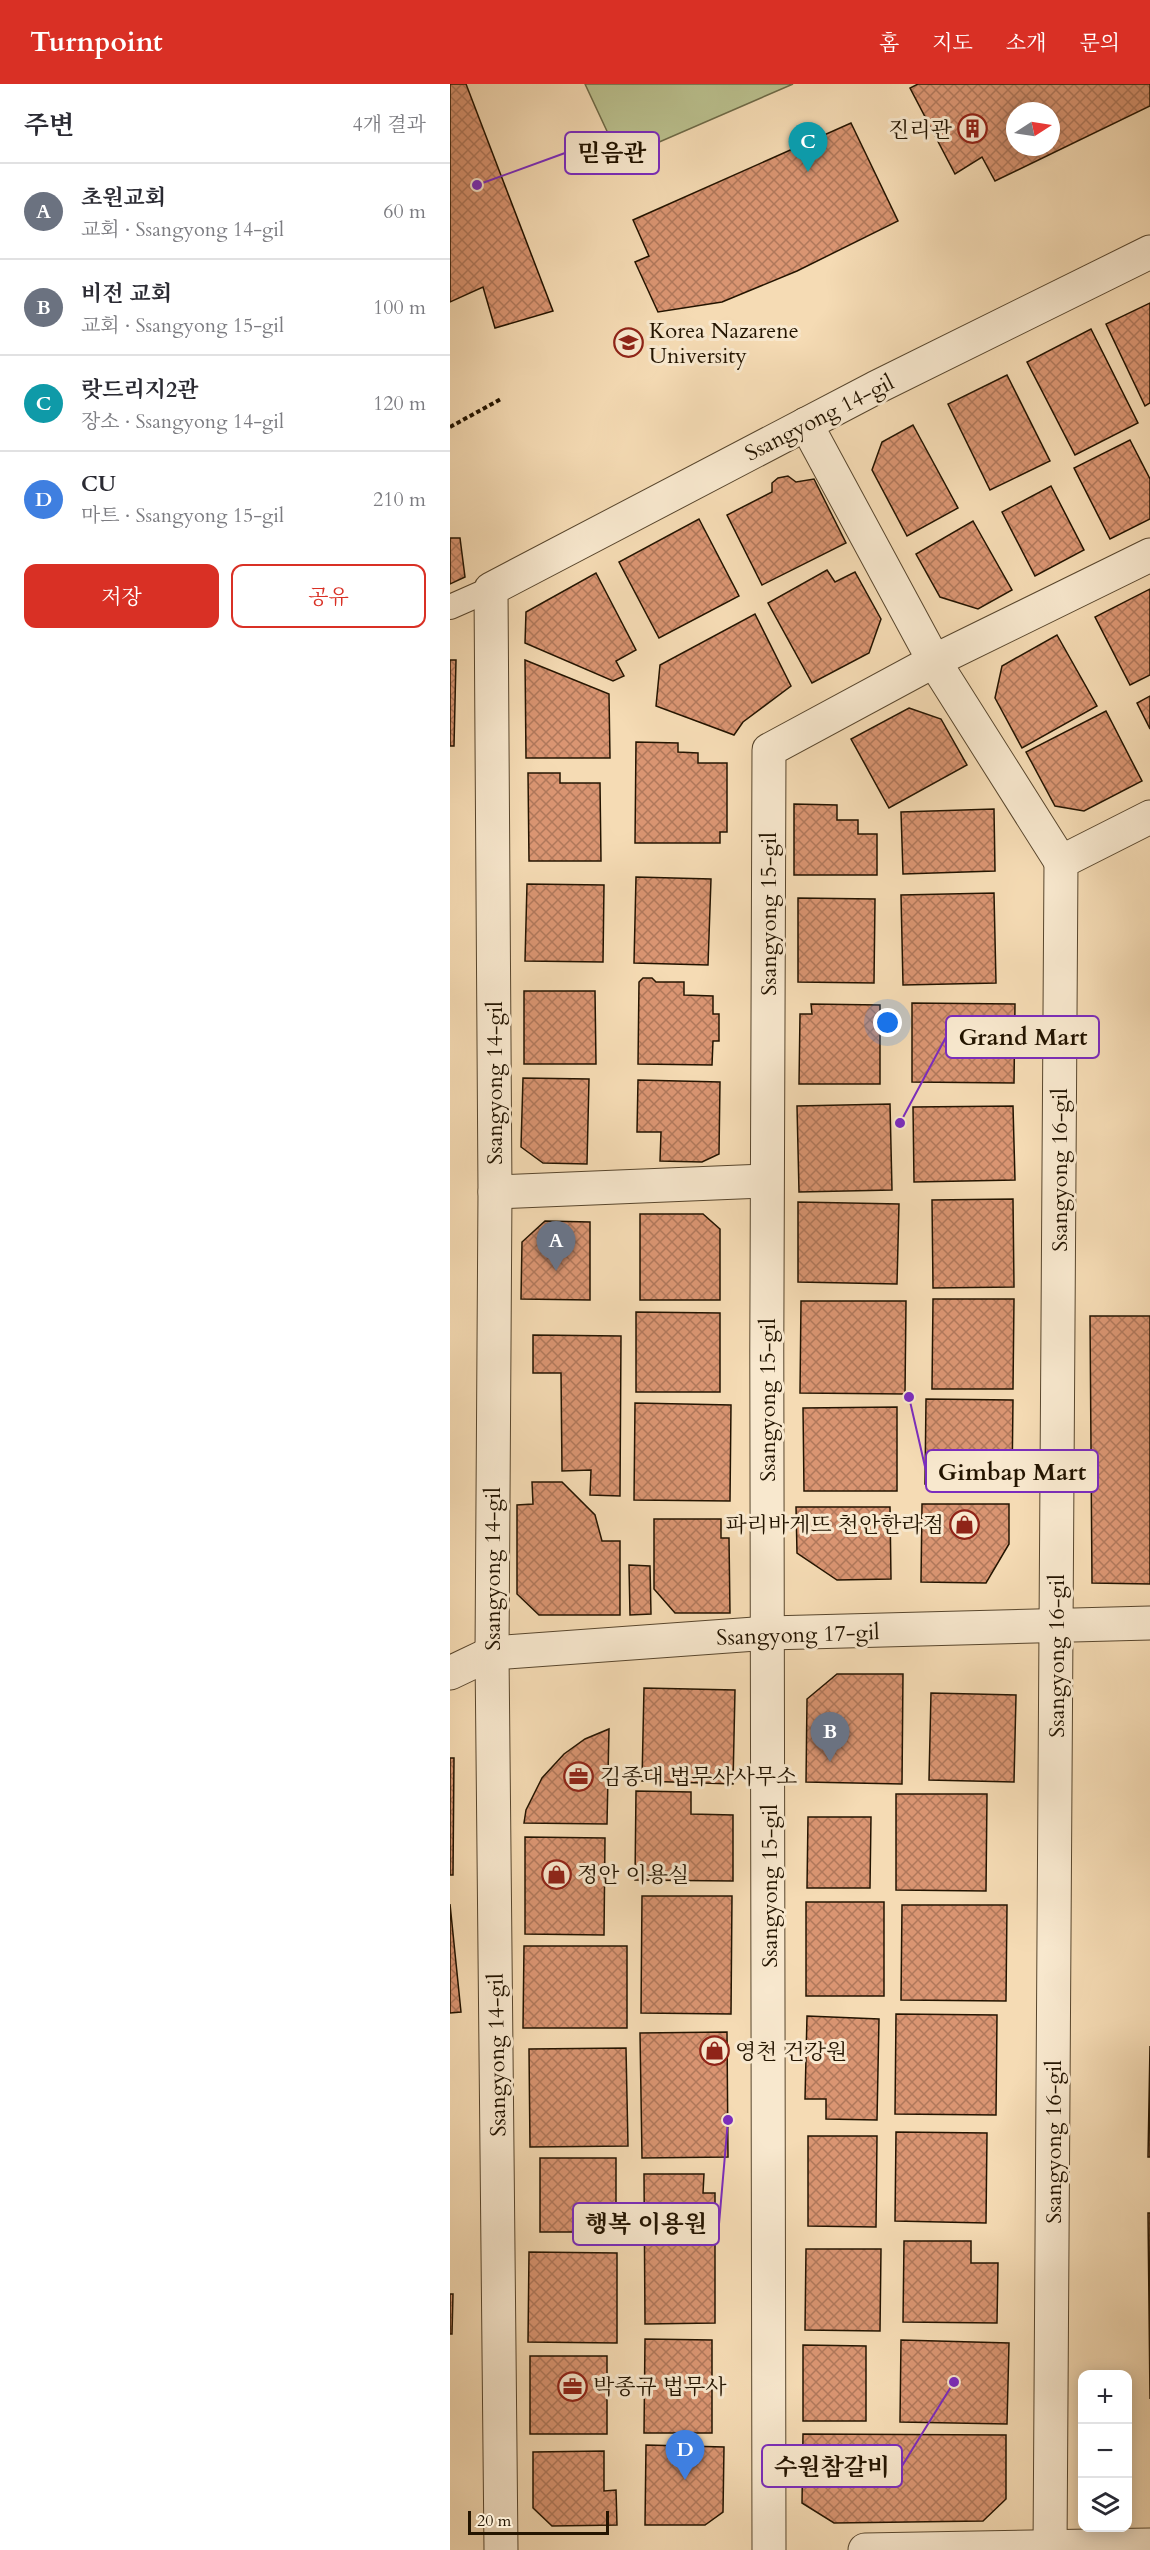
<!DOCTYPE html>
<html lang="ko">
<head>
<meta charset="utf-8">
<style>
	body { margin:0; font-family:Cardo,"Noto Serif KR",serif; background:#f2f2f3; color:#2b2b33 }
	.controls { position:absolute; right:18px; bottom:18px; display:grid; overflow:hidden; border-radius:12px; box-shadow:0 3px 15px #0003 }
	.controls button { width:54px; height:54px; display:grid; place-items:center; padding:0; border:0; border-bottom:2px solid #e1e1e2; background:#fff; color:#2b2b33; font:30px sans-serif }
	.compass { position:absolute; left:556px; top:18px; width:54px; height:54px; border-radius:50%; background:#fff; box-shadow:0 3px 15px #0003; rotate:78deg }
	.scale { position:absolute; left:18px; bottom:15px; width:141px; box-sizing:border-box; padding-left:6px; border:3px solid #231400; border-top:0; font-size:16px; line-height:21px; white-space:nowrap; color:#231400; -webkit-text-stroke:4px #f8e8ce; paint-order:stroke }
	.you { position:absolute; left:438px; top:939px; width:21px; height:21px; margin:-15px; border:4px solid #fff; border-radius:50%; background:#1a73e8; box-shadow:0 0 0 9px #1a73e833 }
	.badge { display:grid; place-items:center; width:39px; height:39px; border-radius:50%; background:#d93025; color:#fff; font-size:20px; font-weight:700 }
	.pin { position:absolute; translate:-50% -50px; filter:drop-shadow(0 2px 3px #0008) }
	.pin::after { content:''; position:absolute; top:32px; width:21px; height:18px; background:inherit; clip-path:polygon(0 0,100% 0,50% 100%) }
	.list { margin:0; padding:0; list-style:none }
	h2 { display:flex; justify-content:space-between; align-items:center; height:78px; margin:0; padding:0 24px; font-size:26px }
	h2 small { font-size:20px; font-weight:400; color:#7c7c81 }
	.list li { display:grid; grid-template-columns:39px 1fr auto; gap:18px; align-items:center; box-sizing:border-box; height:96px; padding:0 24px; border-top:2px solid #e1e1e2 }
	.list b { display:block; font-size:22px; white-space:nowrap }
	.list p { margin:0; font-size:20px; white-space:nowrap; color:#7c7c81 }
	.list em { font-size:20px; font-style:normal; color:#7c7c81 }
	.actions { display:flex; gap:12px; padding:18px 24px }
	.actions a { flex:1; padding:14px 0; border:2px solid #d93025; border-radius:12px; text-align:center; font-size:21px; color:#d93025 }
	.actions .main { background:#d93025; color:#fff }
	.icon { flex:none; width:33px; height:33px; fill:none; stroke:currentColor; stroke-width:2; stroke-linecap:round; stroke-linejoin:round }
	.map { position:relative; flex:none; width:700px; height:2466px; overflow:hidden }
	header { display:flex; align-items:center; gap:36px; box-sizing:border-box; height:84px; padding:0 30px; background:#d93025; color:#fff }
	header strong { font-size:28px }
	nav { display:flex; gap:33px; margin-inline-start:auto; font-size:21px }
	main { display:flex }
	aside { flex:1; background:#fff }
	.map>svg:first-child { display:block }
</style>
</head>
<body>
<header>
<strong>Turnpoint</strong>
<nav><a>홈</a><a>지도</a><a>소개</a><a>문의</a></nav>
</header>
<main>
<aside>
<h2>주변<small>4개 결과</small></h2>
<ul class="list">
<li><span class="badge" style="background:#6b7280">A</span><div><b>초원교회</b><p>교회 · Ssangyong 14-gil</p></div><em>60 m</em></li>
<li><span class="badge" style="background:#6b7280">B</span><div><b>비전 교회</b><p>교회 · Ssangyong 15-gil</p></div><em>100 m</em></li>
<li><span class="badge" style="background:#0f9aa8">C</span><div><b>랏드리지2관</b><p>장소 · Ssangyong 14-gil</p></div><em>120 m</em></li>
<li><span class="badge" style="background:#3f7fe0">D</span><div><b>CU</b><p>마트 · Ssangyong 15-gil</p></div><em>210 m</em></li>
</ul>
<div class="actions"><a class="main">저장</a><a>공유</a></div>
</aside>
<div class="map">
<svg width="700" height="2466" viewBox="0 0 700 2466">
	<defs>
		<pattern id="building-cross-hatch" width="8" height="8" patternUnits="userSpaceOnUse" patternTransform="scale(1.5)"><rect width="8" height="8" fill="#da9572"/><path d="M0 0l8 8M0 8l8-8" fill="none" stroke="#b0785b"/></pattern>
	</defs>
	<rect width="100%" height="100%" fill="#f5dbb4"/>
	<filter id="stains"><feTurbulence type="fractalNoise" baseFrequency=".00333" numOctaves="4"/><feColorMatrix values="0 0 0 0 .2 0 0 0 0 .09 0 0 0 0 .02 0 0 0 .5 -.17"/></filter>
	<radialGradient id="worn" r=".72"><stop offset=".6" stop-color="#630" stop-opacity="0"/><stop offset="1" stop-color="#630" stop-opacity=".3"/></radialGradient>
	<path fill="#bac08e" stroke="#6e6a47" stroke-width="1.5" d="M135 0H343L170 75Z"/>
	<g fill="url(#building-cross-hatch)" stroke="#231400" stroke-width="1.5" fill-rule="evenodd">
		<path d="M0 0H16L103 227 45 244 33 203 0 218Z"/>
		<path d="M468 0H700V22L545 97 532 73 505 90 460 4ZM565 27H601V63H565Z"/>
		<path d="M401 39 448 137 347 187 272 218 208 228 185 178 199 172 183 136Z"/>
		<path d="M700 219V319L695 322 656 240Z"/>
		<path d="M641 245 688 339 625 371 577 278Z"/>
		<path d="M557 291 600 377 540 406 498 320Z"/>
		<path d="M463 341 508 424 457 452 422 386 432 358Z"/>
		<path d="M680 356 700 395V435L660 455 624 384Z"/>
		<path d="M338 392 346 398 364 395 396 459 312 501 277 431 322 408V399L328 394Z"/>
		<path d="M601 402 634 466 585 492 552 428Z"/>
		<path d="M249 435 289 512 209 554 169 478Z"/>
		<path d="M523 437 562 506 528 525 490 513 466 470Z"/>
		<path d="M0 454H10L15 493 0 500Z"/>
		<path d="M377 486 385 498 405 488 431 535 419 569 362 599 318 519Z"/>
		<path d="M146 489 186 566 166 577 174 592 163 597 75 559 76 528Z"/>
		<path d="M700 505V591L680 601 645 533Z"/>
		<path d="M305 530 341 602 293 638 284 651 206 622 210 581Z"/>
		<path d="M607 551 647 622 572 664 545 614 552 582Z"/>
		<path d="M0 576H6L4 662H0Z"/>
		<path d="M75 576 159 610 160 674H76Z"/>
		<path d="M700 612V645L687 619Z"/>
		<path d="M459 624 491 635 517 681 439 724 401 655Z"/>
		<path d="M656 627 692 697 634 727 605 722 576 668Z"/>
		<path d="M186 658 228 659V668L248 669V679H277V748H270V759H185Z"/>
		<path d="M78 689H110V699H150L151 777H79Z"/>
		<path d="M344 720 387 721V736H408V750H427V791H344Z"/>
		<path d="M544 725 545 787 453 790 451 728Z"/>
		<path d="M186 793 261 795 258 881 184 879Z"/>
		<path d="M77 800 154 801 153 878 75 877Z"/>
		<path d="M544 809 546 899 453 901 451 811Z"/>
		<path d="M348 814 425 815 424 899 348 898Z"/>
		<path d="M193 894H202L206 898H234V911L263 912V930H269V957H263L262 981 188 980 189 898Z"/>
		<path d="M74 907H145L146 980H74Z"/>
		<path d="M462 919 565 920 564 999 462 998Z"/>
		<path d="M361 920 430 921V1000H349L350 930H362Z"/>
		<path d="M73 994 139 995 137 1080 93 1079 71 1063Z"/>
		<path d="M188 996 270 998 269 1070 252 1078 210 1077 211 1048H187Z"/>
		<path d="M440 1020 442 1106 349 1108 347 1022Z"/>
		<path d="M563 1022 565 1096 464 1098 463 1023Z"/>
		<path d="M563 1115 564 1203 483 1204 482 1116Z"/>
		<path d="M348 1118 449 1120 447 1200 348 1198Z"/>
		<path d="M190 1130H253L270 1145V1216H190Z"/>
		<path d="M95 1137 140 1138V1216L71 1215 72 1158Z"/>
		<path d="M483 1215H564L563 1305H482Z"/>
		<path d="M351 1217H456L455 1310 350 1309Z"/>
		<path d="M186 1228 270 1229V1308H186Z"/>
		<path d="M640 1232H700V1500L642 1499Z"/>
		<path d="M83 1251 171 1252 170 1412 140 1411 141 1386 112 1387 111 1289H83Z"/>
		<path d="M476 1315 563 1316 562 1401 475 1400Z"/>
		<path d="M185 1319 281 1321 280 1417 184 1416Z"/>
		<path d="M447 1323V1407H354L353 1324Z"/>
		<path d="M82 1398H112L145 1431 152 1457H170V1531H89L67 1510V1421L83 1420Z"/>
		<path d="M472 1420H559V1460L536 1499 471 1498Z"/>
		<path d="M346 1423H440L441 1495 387 1496 347 1469Z"/>
		<path d="M204 1435H271V1454H279L280 1529H225L204 1505Z"/>
		<path d="M179 1481 200 1482 201 1530 180 1531Z"/>
		<path d="M387 1590H453L452 1700 356 1698 357 1615Z"/>
		<path d="M194 1604 285 1606 283 1700 192 1697Z"/>
		<path d="M481 1609 566 1611 564 1698 479 1696Z"/>
		<path d="M159 1645 157 1740 74 1739 76 1726 92 1694 114 1670 135 1655Z"/>
		<path d="M0 1674H4L3 1791H0Z"/>
		<path d="M186 1707 241 1708V1730L283 1731V1797L185 1796Z"/>
		<path d="M446 1710H537L536 1807 446 1806Z"/>
		<path d="M358 1733H421L420 1804H357Z"/>
		<path d="M75 1753 155 1754 154 1851 75 1850Z"/>
		<path d="M192 1812H282L281 1930 191 1929Z"/>
		<rect x="356" y="1818" width="78" height="94"/>
		<path d="M0 1820 11 1928 0 1929Z"/>
		<path d="M452 1821H557L556 1917 451 1916Z"/>
		<path d="M74 1862H177V1944H73Z"/>
		<path d="M446 1930 547 1931 546 2031 445 2030Z"/>
		<path d="M357 1932 429 1935 427 2036 376 2035V2015H355Z"/>
		<path d="M277 1948 278 2073 192 2074 190 1949Z"/>
		<path d="M700 1962V2073H698Z"/>
		<path d="M176 1964 178 2062 80 2063 79 1965Z"/>
		<path d="M446 2048 537 2049 536 2139 445 2137Z"/>
		<path d="M358 2052H427L426 2143 358 2142Z"/>
		<rect x="90" y="2074" width="76" height="74"/>
		<path d="M194 2090H254L253 2109H265V2239L195 2240Z"/>
		<path d="M698 2129H700V2315Z"/>
		<path d="M454 2157H521V2179H548L547 2239 453 2238Z"/>
		<path d="M356 2165H431L430 2247 355 2246Z"/>
		<path d="M79 2168 167 2169V2259L78 2258Z"/>
		<path d="M0 2210H3L2 2250H0Z"/>
		<path d="M195 2255 262 2256V2349H194Z"/>
		<path d="M451 2256 559 2259 557 2340 450 2338Z"/>
		<path d="M353 2261 416 2262V2337H353Z"/>
		<rect x="80" y="2272" width="77" height="78"/>
		<path d="M353 2350 556 2351V2415L533 2437 384 2439 352 2419Z"/>
		<path d="M196 2361 274 2363 273 2428 255 2441H195Z"/>
		<path d="M154 2367V2407L166 2406 167 2441 102 2442 83 2424V2368Z"/>
	</g>
	<g fill="none" stroke-linecap="round" stroke-linejoin="round">
		<defs>
			<path id="service" d="M0 523 41 505"/>
			<g id="minor">
				<path d="M356 340 484 577 611 778"/>
				<path d="M45 1108 316 1097"/>
				<path d="M0 1589 42 1569 319 1549 700 1539"/>
				<path d="M51 2466 42 1569 45 1108 41 505 425 304 700 168"/>
				<path d="M319 2466C319 1866 314 1266 319 666L484 577 700 471"/>
				<path d="M415 2466 700 2461"/>
				<path d="M600 2466 611 778 700 733"/>
			</g>
		</defs>
		<use href="#service" stroke="#58462d" stroke-width="26"/>
		<use href="#minor" stroke="#58462d" stroke-width="35"/>
		<path stroke="#231400" stroke-width="4" stroke-dasharray="4.5 3" stroke-linecap="butt" d="M0 343 51 315"/>
		<use href="#service" stroke="#f8e8ce" stroke-width="24"/>
		<use href="#minor" stroke="#f8e8ce" stroke-width="33"/>
	</g>
	<defs>
		<symbol id="building-ring" viewBox="-11 -11 22 22"><circle r="9.5" fill="#f8e8ce" stroke="#8f2418" stroke-width="1.5"/><path d="M-4-6H4V6H1V3H-1V6H-4ZM-2.5-4.3h1.7v1.8h-1.7ZM.8-4.3h1.7v1.8H.8ZM-2.5-1h1.7V.8h-1.7ZM.8-1h1.7V.8H.8Z" fill="#8f2418"/></symbol>
		<symbol id="university-ring" viewBox="-11 -11 22 22"><circle r="9.5" fill="#f8e8ce" stroke="#8f2418" stroke-width="1.5"/><path d="M0-5L7-2L0 1L-7-2ZM-4 1L0 2.5L4 1V4Q0 6-4 4Z" fill="#8f2418"/></symbol>
		<symbol id="shop-ring" viewBox="-11 -11 22 22"><circle r="9.5" fill="#f8e8ce" stroke="#8f2418" stroke-width="1.5"/><path d="M-5-2.5h2.3a2.7 3.5 0 0 1 5.4 0H5L5.5 6h-11ZM-1.5-2.5h3a1.5 2.3 0 0 0-3 0Z" fill="#8f2418"/></symbol>
		<symbol id="office-ring" viewBox="-11 -11 22 22"><circle r="9.5" fill="#f8e8ce" stroke="#8f2418" stroke-width="1.5"/><path d="M-6-3h4V-5.5h4V-3h4V5H-6ZM-1-4.5V-3h2v-1.5ZM-6 0V1H6V0Z" fill="#8f2418"/></symbol>
	</defs>
	<g fill-rule="evenodd">
		<use href="#building-ring" x="506" y="28" width="33" height="33"/>
		<use href="#university-ring" x="162" y="242" width="33" height="33"/>
		<use href="#shop-ring" x="498" y="1424" width="33" height="33"/>
		<use href="#office-ring" x="112" y="1676" width="33" height="33"/>
		<use href="#shop-ring" x="90" y="1774" width="33" height="33"/>
		<use href="#shop-ring" x="248" y="1950" width="33" height="33"/>
		<use href="#office-ring" x="106" y="2286" width="33" height="33"/>
	</g>
	<g text-anchor="middle" stroke-width="6" stroke-linejoin="round" paint-order="stroke">
		<g font-size="22" fill="#231400" stroke="#f8e8ce" text-anchor="start">
			<text x="502" y="53" text-anchor="end">진리관</text>
			<text x="199" y="254">Korea Nazarene<tspan x="199" dy="25">University</tspan></text>
			<text x="494" y="1448" text-anchor="end">파리바게뜨 천안한라점</text>
			<text x="150" y="1700">김종대 법무사사무소</text>
			<text x="127" y="1798">정안 이용실</text>
			<text x="285" y="1975">영천 건강원</text>
			<text x="143" y="2310">박종규 법무사</text>
		</g>
		<g font-size="22" fill="#231400" stroke="#f8e8ce">
			<text transform="translate(369 333) rotate(-27)" y="8">Ssangyong 14-gil</text>
			<text transform="translate(318 830) rotate(-90)" y="8">Ssangyong 15-gil</text>
			<text transform="translate(44 999) rotate(-90)" y="8">Ssangyong 14-gil</text>
			<text transform="translate(609 1086) rotate(-90)" y="8">Ssangyong 16-gil</text>
			<text transform="translate(317 1316) rotate(-90)" y="8">Ssangyong 15-gil</text>
			<text transform="translate(42 1485) rotate(-90)" y="8">Ssangyong 14-gil</text>
			<text transform="translate(348 1550) rotate(-2)" y="8">Ssangyong 17-gil</text>
			<text transform="translate(606 1572) rotate(-90)" y="8">Ssangyong 16-gil</text>
			<text transform="translate(319 1802) rotate(-90)" y="8">Ssangyong 15-gil</text>
			<text transform="translate(46 1971) rotate(-91)" y="8">Ssangyong 14-gil</text>
			<text transform="translate(603 2058) rotate(-90)" y="8">Ssangyong 16-gil</text>
		</g>
	</g>
	<path fill="none" stroke="#7b2cbf" stroke-width="2" d="M27 101L115 69M450 1039L496 953M459 1313L476 1387M278 2036L269 2140M504 2298L452 2382"/>
	<g fill="#7b2cbf" stroke="#f8e8ce" stroke-width="2">
		<circle cx="27" cy="101" r="6"/>
		<circle cx="450" cy="1039" r="6"/>
		<circle cx="459" cy="1313" r="6"/>
		<circle cx="278" cy="2036" r="6"/>
		<circle cx="504" cy="2298" r="6"/>
	</g>
	<g fill="#f8e8ce" stroke="#7b2cbf" stroke-width="2">
		<rect x="115" y="48" width="94" height="42" rx="6"/>
		<rect x="496" y="932" width="153" height="42" rx="6"/>
		<rect x="476" y="1366" width="172" height="42" rx="6"/>
		<rect x="123" y="2119" width="146" height="42" rx="6"/>
		<rect x="312" y="2361" width="140" height="42" rx="6"/>
	</g>
	<g font-size="24" text-anchor="middle" font-weight="bold" fill="#231400">
		<text x="162" y="77">믿음관</text>
		<text x="573" y="961">Grand Mart</text>
		<text x="562" y="1396">Gimbap Mart</text>
		<text x="196" y="2148">행복 이용원</text>
		<text x="382" y="2391">수원참갈비</text>
	</g>
	<rect width="100%" height="100%" filter="url(#stains)"/>
	<rect width="100%" height="100%" fill="url(#worn)"/>
</svg>
<div class="controls">
<button>+</button>
<button>−</button>
<button><svg class="icon" aria-label="layers" viewBox="0 0 24 24"><path d="M12 4l9 5-9 5-9-5zM3 14l9 5 9-5"/></svg></button>
</div>
<svg class="compass" viewBox="-18 -18 36 36"><path d="M0-13l5 13h-10z" fill="#e53935"/><path d="M0 13l5-13h-10z" fill="#7c7c81"/></svg>
<div class="scale">20 m</div>
<div class="you"></div>
<div class="pin badge" style="left:106px;top:1187px;background:#6b7280">A</div>
<div class="pin badge" style="left:380px;top:1678px;background:#6b7280">B</div>
<div class="pin badge" style="left:358px;top:88px;background:#0f9aa8">C</div>
<div class="pin badge" style="left:235px;top:2396px;background:#3f7fe0">D</div>
</div>
</main>
</body>
</html>
